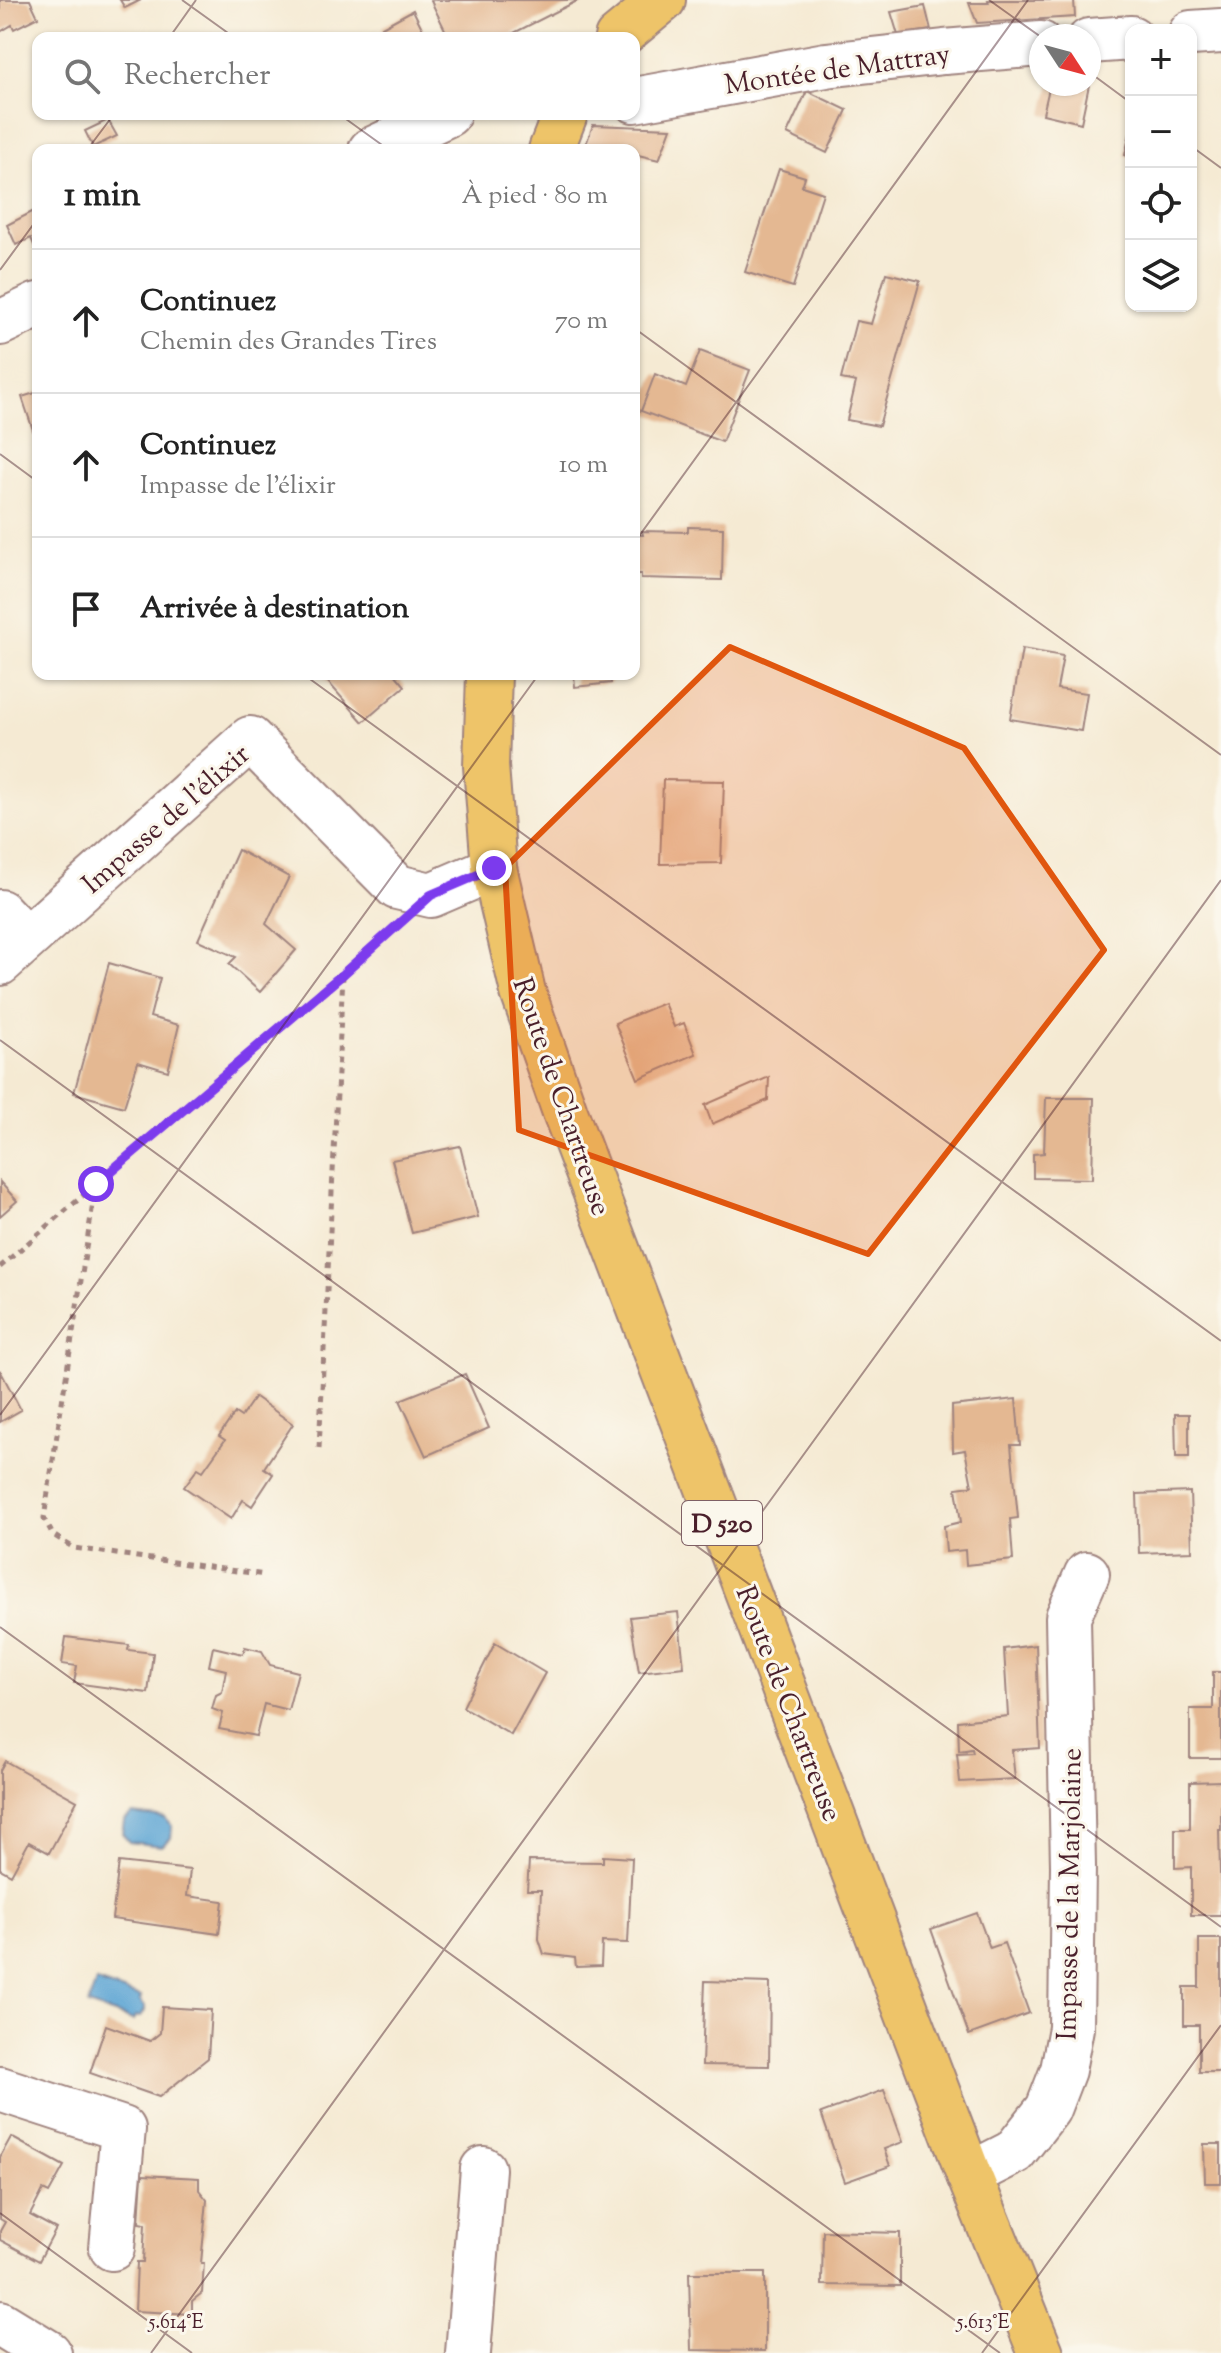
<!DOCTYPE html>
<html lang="fr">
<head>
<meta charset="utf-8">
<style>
	body { margin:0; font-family:"Sorts Mill Goudy",serif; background:#f6f6f6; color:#222 }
	.controls { position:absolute; right:24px; top:24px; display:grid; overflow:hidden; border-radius:16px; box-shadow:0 2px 6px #0004 }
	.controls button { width:72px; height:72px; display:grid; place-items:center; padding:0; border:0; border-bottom:2px solid #e0e0e0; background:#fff; color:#222; font:40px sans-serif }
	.compass { position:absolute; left:1029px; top:24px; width:72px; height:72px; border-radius:50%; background:#fff; box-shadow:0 2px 6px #0004; rotate:126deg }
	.stop { position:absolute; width:24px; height:24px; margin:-18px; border:6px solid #7c3aed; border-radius:50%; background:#fff }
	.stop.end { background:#7c3aed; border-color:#fff; box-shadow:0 2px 8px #0008 }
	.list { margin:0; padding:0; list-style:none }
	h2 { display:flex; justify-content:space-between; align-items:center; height:104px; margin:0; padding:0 32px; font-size:34px }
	h2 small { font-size:26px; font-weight:400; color:#767676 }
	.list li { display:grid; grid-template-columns:52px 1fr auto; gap:24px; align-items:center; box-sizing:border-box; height:144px; padding:0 32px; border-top:2px solid #e0e0e0 }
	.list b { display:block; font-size:30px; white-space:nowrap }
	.list p { margin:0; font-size:26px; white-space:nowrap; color:#767676 }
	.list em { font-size:26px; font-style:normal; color:#767676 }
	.icon { flex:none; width:44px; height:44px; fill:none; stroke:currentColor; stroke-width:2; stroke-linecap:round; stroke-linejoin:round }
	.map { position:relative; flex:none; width:1221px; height:2353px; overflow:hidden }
	.search { position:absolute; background:#fff; box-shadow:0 2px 6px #0004; left:32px; top:32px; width:608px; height:88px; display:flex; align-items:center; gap:20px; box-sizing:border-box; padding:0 28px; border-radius:16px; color:#767676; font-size:30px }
	.panel { position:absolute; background:#fff; box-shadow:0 2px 6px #0004; left:32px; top:144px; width:608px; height:536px; border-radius:16px }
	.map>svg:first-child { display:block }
</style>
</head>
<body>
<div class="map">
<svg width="1221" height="2353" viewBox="0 0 1221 2353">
	<rect width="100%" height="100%" fill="#fbf7ec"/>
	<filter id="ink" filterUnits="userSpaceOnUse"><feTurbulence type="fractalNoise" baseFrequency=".0125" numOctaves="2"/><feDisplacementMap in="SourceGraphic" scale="16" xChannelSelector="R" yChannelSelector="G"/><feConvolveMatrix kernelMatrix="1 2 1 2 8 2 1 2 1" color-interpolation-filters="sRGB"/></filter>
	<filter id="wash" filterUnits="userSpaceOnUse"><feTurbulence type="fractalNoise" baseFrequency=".006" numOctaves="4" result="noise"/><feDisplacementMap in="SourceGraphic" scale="32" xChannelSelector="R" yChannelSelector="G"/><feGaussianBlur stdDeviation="1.8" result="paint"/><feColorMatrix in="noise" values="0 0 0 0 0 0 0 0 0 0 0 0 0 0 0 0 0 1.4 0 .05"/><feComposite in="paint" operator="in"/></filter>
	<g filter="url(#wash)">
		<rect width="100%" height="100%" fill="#f5ead3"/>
		<g fill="#5da5d4" stroke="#546280" stroke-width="2">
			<path d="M132 1814 165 1818 172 1826 171 1838 162 1846 129 1842 122 1833 124 1821Z"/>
			<path d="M96 1982 141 1997 140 2001 145 2007V2011L140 2017 135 2016 133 2020 88 2005Z"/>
		</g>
		<g id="blocks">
			<g fill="#e4b892">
				<path d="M0 0H30L38 17 14 29 12 25 0 32Z"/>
				<path d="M120 0H141L125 8Z"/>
				<path d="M433 0H579L504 38H449L431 1Z"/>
				<path d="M988 0H1074L1075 17 977 23 969 3H989Z"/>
				<path d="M925 6 931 30 898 35 891 12Z"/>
				<path d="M413 10 427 38H387L382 27Z"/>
				<path d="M1050 84 1089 85 1081 123 1043 114Z"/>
				<path d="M807 91 847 110 827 153 787 134Z"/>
				<path d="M108 120 117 136 93 147 85 131Z"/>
				<path d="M593 125 671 128 659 160 634 154V150H584Z"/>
				<path d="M1130 133 1131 134V157L1125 155Z"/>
				<path d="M779 169 805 177 802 186 823 193 793 287 745 272Z"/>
				<path d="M38 209V254L31 238 16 245 7 225Z"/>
				<path d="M886 273 920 281 879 426 847 420 856 382 841 379 856 321 871 324Z"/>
				<path d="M700 351 750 370 722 442 641 411 655 374 686 387Z"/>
				<path d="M38 392V442H37L22 397Z"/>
				<path d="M688 527 723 528 722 580 641 578V574H634V535H643L642 531 688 532Z"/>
				<path d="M1022 649 1063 656 1057 689 1087 693 1081 731 1010 719Z"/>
				<path d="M321 674H395L405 686 363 722Z"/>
				<path d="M574 674H610L611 683 575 687Z"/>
				<path d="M663 780 724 781 721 863 660 864Z"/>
				<path d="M238 850 289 877 266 924 296 950 260 992 229 964 236 957 198 940Z"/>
				<path d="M109 963 160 978 150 1017 179 1025 168 1071 138 1062 124 1107 74 1093Z"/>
				<path d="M664 1003 674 1027 684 1023 696 1054 638 1079 615 1023Z"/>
				<path d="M769 1077 768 1100 712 1124 705 1105Z"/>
				<path d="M1046 1098H1094L1092 1179 1033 1178V1154L1044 1153Z"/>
				<path d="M460 1146 478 1217 412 1233 392 1160Z"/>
				<path d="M0 1182 17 1201 0 1216Z"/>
				<path d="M0 1370 21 1410 0 1422Z"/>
				<path d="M465 1374 489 1428 426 1456 400 1400Z"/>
				<path d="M255 1397 293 1424 264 1468 273 1474 252 1506 243 1500 231 1519 184 1487 198 1468 203 1471 225 1440 219 1436 235 1413 241 1417Z"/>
				<path d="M1016 1399 1020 1445H1011L1018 1518 1010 1519 1013 1560 966 1565 965 1550 946 1552 944 1526 961 1522 956 1488 972 1486 965 1450 953 1452 952 1406Z"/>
				<path d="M1175 1414H1189V1457H1176Z"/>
				<path d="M1190 1492 1192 1551 1139 1553 1137 1494Z"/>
				<path d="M678 1612 684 1667 639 1672 630 1617Z"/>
				<path d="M66 1637 129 1645 128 1650 153 1653 148 1693 74 1683 77 1666 62 1664Z"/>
				<path d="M495 1643 545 1673 511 1735 463 1707Z"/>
				<path d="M1036 1645 1040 1748 1012 1750 1015 1779 960 1782 957 1754 973 1753 972 1749 959 1751 958 1721 1008 1716 1004 1649Z"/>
				<path d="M213 1647 243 1654 245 1647 262 1651 270 1665 298 1672 288 1710 264 1704 256 1736 219 1729 223 1713 212 1709 216 1695 222 1692 226 1670 209 1666Z"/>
				<path d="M1213 1672H1221V1758H1190V1709H1213Z"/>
				<path d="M5 1761 77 1801 49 1853 29 1842 11 1875 0 1869V1770Z"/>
				<path d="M1221 1781V1830H1219L1221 1915H1191V1867L1175 1868V1829H1190V1782Z"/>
				<path d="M603 1856 632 1858 628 1943 602 1942 601 1966 576 1967 575 1958 544 1954 539 1939 541 1890H527L529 1861 603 1862Z"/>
				<path d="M119 1862 190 1870 187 1896 223 1901 219 1934 112 1919Z"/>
				<path d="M977 1913 990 1948 1004 1943 1029 2013 969 2035 931 1929Z"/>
				<path d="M1199 1939H1221V2072H1199V2025H1184V1987H1199Z"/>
				<path d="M705 1981 770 1983 769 2066 702 2065Z"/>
				<path d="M162 2007 211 2010 208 2058 159 2097 90 2073 106 2025 150 2041 160 2033Z"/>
				<path d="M884 2090 903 2142 884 2149 890 2166 845 2182 821 2113Z"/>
				<path d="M11 2137 64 2166 49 2193 43 2190 30 2215 56 2229 39 2261 0 2240V2231L5 2222 0 2219V2157Z"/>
				<path d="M1204 2144H1221V2183H1205Z"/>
				<path d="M142 2175 199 2178V2190L207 2200 201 2263H204L202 2293 192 2301V2314L135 2311 137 2262H143L145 2224 139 2223Z"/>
				<path d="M823 2231 900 2233V2286L822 2285Z"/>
				<path d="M689 2273H765V2351L691 2350Z"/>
			</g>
		</g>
	</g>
	<g filter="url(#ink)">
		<use href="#blocks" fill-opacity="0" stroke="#a0847f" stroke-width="2"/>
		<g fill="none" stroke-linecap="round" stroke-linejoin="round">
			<defs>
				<g id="minor">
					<path d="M1191 33 1221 31"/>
					<path d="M1089 41 1131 38"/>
					<path d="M634 100 826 65 944 52 1041 44"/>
					<path d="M371 150 448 114"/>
					<path d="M0 323 38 305"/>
					<path d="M0 912 26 939"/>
					<path d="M0 963 250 739 397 887 431 895 494 868"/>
					<path d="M0 2089 123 2129 112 2248"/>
					<path d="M969 2175 1014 2152 1048 2109 1063 2070 1071 2028 1073 1866 1068 1617 1087 1574"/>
					<path d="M0 2323 49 2353"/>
					<path d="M468 2353 483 2169"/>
				</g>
				<g id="major">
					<path d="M617 38 663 0"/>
					<path d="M551 150 565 114"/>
					<path d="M489 674 486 766 494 868 523 992 565 1112 969 2175 1041 2353"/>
				</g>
			</defs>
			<use href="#minor" stroke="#a0847f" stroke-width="48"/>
			<use href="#major" stroke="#a0847f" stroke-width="48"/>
			<g stroke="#a0847f" stroke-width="5" stroke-dasharray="6 6" stroke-linecap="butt">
				<path d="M96 1184 44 1518 53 1535 74 1548 265 1575"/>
				<path d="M0 1267 392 930"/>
				<path d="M319 1448 343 975"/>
			</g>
			<use href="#minor" stroke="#fff" stroke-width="44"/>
			<use href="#major" stroke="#eec469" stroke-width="44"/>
		</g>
	</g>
	<g fill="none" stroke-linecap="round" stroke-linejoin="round" filter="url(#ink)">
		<path stroke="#7c3aed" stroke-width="10" d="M96 1184 343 974 431 895 494 868"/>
	</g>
	<path fill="#e0560e" fill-opacity="0.2" stroke="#e0560e" stroke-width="6" stroke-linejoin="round" d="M730 647 964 748 1104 950 868 1254 519 1130 505 868Z"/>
	<path fill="none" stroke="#4a1f2b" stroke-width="2" stroke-opacity="0.45" d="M182 0 235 38M989 0 1041 37M169 38 196 0M1089 72 1131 103M339 114 389 150M1191 146 1221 168M87 150 114 114M0 270 38 218M634 328 1221 755M0 454 38 482M634 543 1028 0M303 674 1221 1341M0 1040 1221 1927M0 1415 539 674M0 1627 1000 2353M0 2213 192 2353M151 2353 1221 880M982 2353 1221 2025"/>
	<g text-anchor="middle" stroke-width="6" stroke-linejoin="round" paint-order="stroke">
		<rect fill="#fbf7ec" stroke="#7f6065" stroke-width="2" x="682" y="1501" width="80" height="44" rx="6"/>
		<g font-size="26" font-weight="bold" fill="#4a1f2b">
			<text x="722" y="1532">D 520</text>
		</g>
		<g font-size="28" fill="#4a1f2b" stroke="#fbf7ec">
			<text transform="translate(837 68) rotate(-8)" y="10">Montée de Mattray</text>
			<text transform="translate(165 818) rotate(-41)" y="10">Impasse de l'élixir</text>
			<text transform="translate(563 1096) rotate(71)" y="10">Route de Chartreuse</text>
			<text transform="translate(790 1703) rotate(69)" y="10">Route de Chartreuse</text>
			<text transform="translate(1068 1894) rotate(-89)" y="10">Impasse de la Marjolaine</text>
		</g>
	</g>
	<g font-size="20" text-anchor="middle" fill="#4a1f2b" stroke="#fbf7ec" stroke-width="6" stroke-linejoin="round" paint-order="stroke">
		<text x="176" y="2328">5.614°E</text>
		<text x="983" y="2328">5.613°E</text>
	</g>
</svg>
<div class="controls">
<button>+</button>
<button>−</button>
<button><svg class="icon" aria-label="locate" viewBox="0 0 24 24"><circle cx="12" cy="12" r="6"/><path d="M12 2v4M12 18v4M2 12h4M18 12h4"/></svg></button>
<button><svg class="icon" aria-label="layers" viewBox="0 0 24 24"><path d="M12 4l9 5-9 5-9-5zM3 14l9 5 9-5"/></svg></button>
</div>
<svg class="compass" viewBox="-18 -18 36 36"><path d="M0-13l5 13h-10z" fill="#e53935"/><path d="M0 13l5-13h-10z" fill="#767676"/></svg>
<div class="stop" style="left:96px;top:1184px"></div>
<div class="stop end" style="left:494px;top:868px"></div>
<div class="search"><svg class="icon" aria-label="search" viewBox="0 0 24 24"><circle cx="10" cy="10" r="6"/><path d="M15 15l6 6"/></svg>Rechercher</div>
<section class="panel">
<h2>1 min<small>À pied · 80 m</small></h2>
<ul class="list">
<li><svg class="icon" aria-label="ahead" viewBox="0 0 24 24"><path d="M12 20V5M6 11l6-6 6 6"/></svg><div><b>Continuez</b><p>Chemin des Grandes Tires</p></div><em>70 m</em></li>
<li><svg class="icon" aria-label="ahead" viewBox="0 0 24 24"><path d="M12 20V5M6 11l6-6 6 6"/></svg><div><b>Continuez</b><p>Impasse de l'élixir</p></div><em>10 m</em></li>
<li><svg class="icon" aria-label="arrive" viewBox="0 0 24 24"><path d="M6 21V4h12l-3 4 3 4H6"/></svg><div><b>Arrivée à destination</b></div></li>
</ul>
</section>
</div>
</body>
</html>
